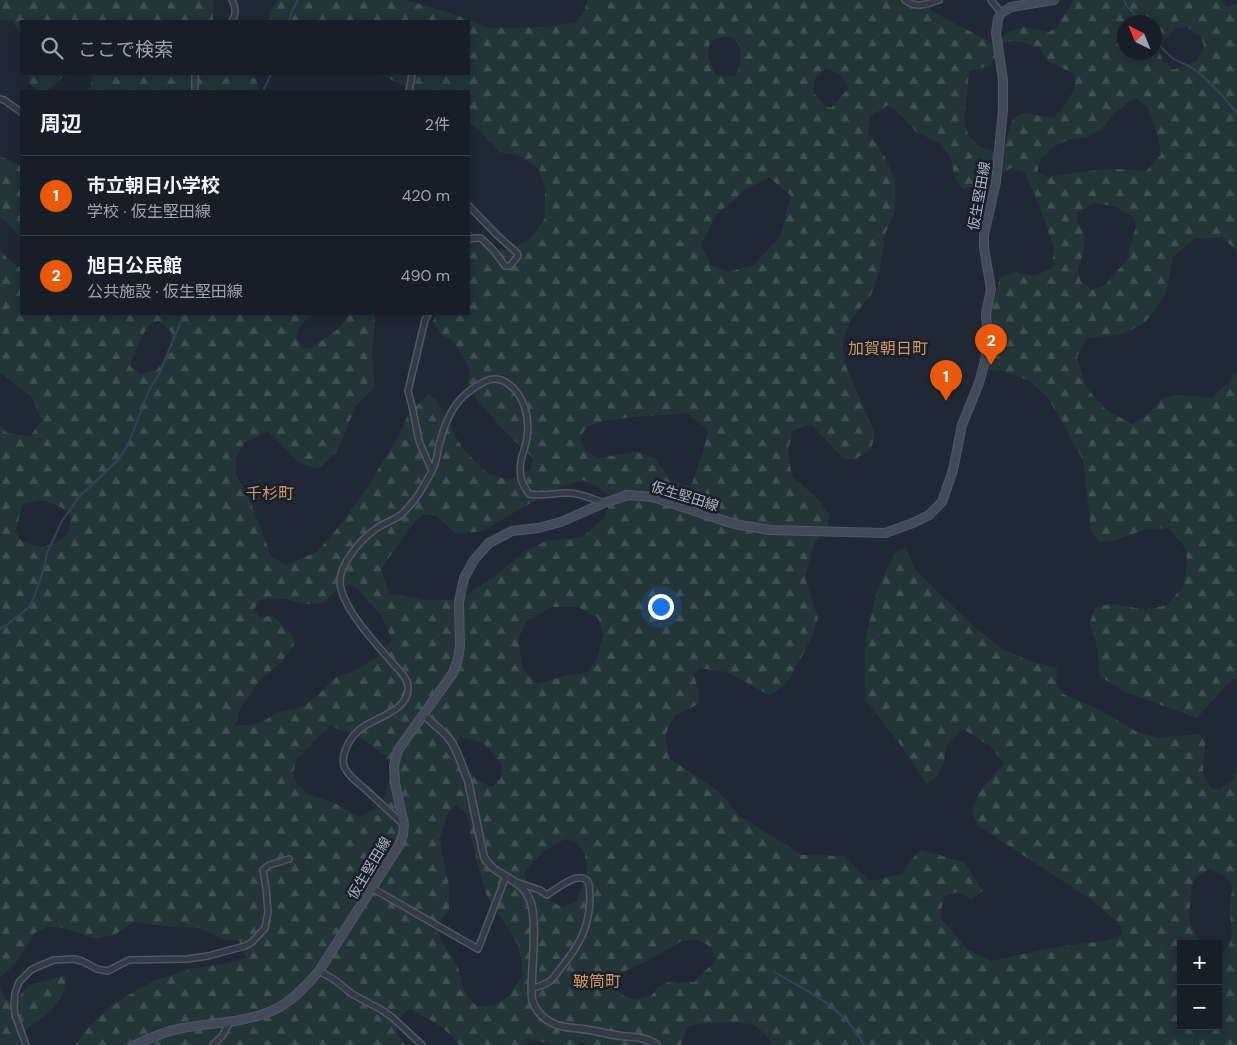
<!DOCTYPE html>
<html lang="ja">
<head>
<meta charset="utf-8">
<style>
	body { margin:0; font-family:"DM Sans","Noto Sans JP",sans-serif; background:#252b34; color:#f1f3f6 }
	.controls { position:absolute; right:15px; bottom:15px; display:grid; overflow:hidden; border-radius:0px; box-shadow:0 2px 12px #0003 }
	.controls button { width:45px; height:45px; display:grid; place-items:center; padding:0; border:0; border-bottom:1px solid #363c45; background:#181e28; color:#f1f3f6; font:25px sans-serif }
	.compass { position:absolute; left:1117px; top:15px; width:45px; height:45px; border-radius:50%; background:#181e28; box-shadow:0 2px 12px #0003; rotate:317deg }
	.you { position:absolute; left:660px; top:606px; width:18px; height:18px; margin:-12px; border:4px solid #fff; border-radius:50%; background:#1a73e8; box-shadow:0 0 0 8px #1a73e833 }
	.badge { display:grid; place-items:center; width:32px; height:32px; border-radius:50%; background:#ea580c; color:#fff; font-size:16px; font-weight:700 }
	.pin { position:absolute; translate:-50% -41px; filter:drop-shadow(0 1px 2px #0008) }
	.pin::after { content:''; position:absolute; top:26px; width:18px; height:15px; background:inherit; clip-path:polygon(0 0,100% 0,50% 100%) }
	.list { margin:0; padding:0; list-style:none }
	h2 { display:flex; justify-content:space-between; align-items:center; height:65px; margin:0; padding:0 20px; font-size:21px }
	h2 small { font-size:16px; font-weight:400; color:#9fa2a8 }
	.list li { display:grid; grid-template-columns:32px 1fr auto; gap:15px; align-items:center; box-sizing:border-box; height:80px; padding:0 20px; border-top:1px solid #363c45 }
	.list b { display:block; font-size:19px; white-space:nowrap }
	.list p { margin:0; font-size:16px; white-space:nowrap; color:#9fa2a8 }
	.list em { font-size:16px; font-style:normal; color:#9fa2a8 }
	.icon { flex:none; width:28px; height:28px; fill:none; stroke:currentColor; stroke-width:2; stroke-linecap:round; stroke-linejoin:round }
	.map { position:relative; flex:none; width:1237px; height:1045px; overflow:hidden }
	.search { position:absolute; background:#181e28; box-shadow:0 2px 12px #0003; left:20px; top:20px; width:450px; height:55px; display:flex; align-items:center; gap:12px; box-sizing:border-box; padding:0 18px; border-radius:0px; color:#9fa2a8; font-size:19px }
	.panel { position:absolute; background:#181e28; box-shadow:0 2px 12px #0003; left:20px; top:90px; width:450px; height:225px; border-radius:0px }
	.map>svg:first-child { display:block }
</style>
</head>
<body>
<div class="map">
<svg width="1237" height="1045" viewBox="0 0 1237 1045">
	<defs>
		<pattern id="forest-firs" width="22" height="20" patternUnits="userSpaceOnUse" patternTransform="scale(1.25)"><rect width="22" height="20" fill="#233537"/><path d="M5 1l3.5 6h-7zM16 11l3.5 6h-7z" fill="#405052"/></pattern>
	</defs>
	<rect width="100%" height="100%" fill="#202835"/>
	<g fill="url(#forest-firs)" fill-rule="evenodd">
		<path d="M0 0H214L213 21H21V36L12 20H0Z"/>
		<path d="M278 0H405L451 13 490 28 541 27 575 23 585 10 587 0H932L931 11 994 44 1008 32 1024 27 1049 32 1056 28 1074 0H1220L1227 7 1237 4V251L1222 237 1194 239 1173 257 1166 293 1144 324 1119 335 1087 338 1077 357 1086 387 1105 409 1132 424 1146 416 1163 398 1182 395 1212 398 1231 380 1237 372V679H1232L1197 718 1125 692 1100 676 1097 647 1090 623 1095 607 1112 604 1141 609 1166 606 1183 587 1187 564 1186 549 1169 528 1147 529 1112 541 1099 542 1091 530 1083 460 1049 399 1030 381 1005 372 987 369 981 342 990 315 1000 278 1015 272 1035 276 1052 268 1054 248 1041 210 1025 172 1011 168 986 183 963 189 954 176 951 158 939 143 916 132 898 112 888 105 869 117 868 133 884 155 895 180V211L886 232 879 272 871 295 850 321 842 344 846 366 875 434 871 449 854 460 844 459 811 424 792 431 788 454 792 476 819 500 830 516 827 528 814 543 805 578 818 618 812 637 789 680 777 691 769 695 727 672 699 668 694 675 699 695 698 704 674 716 665 735 669 758 718 791 740 816 802 855 844 856 870 881 903 874 908 863 921 850 964 862 983 891 971 899 957 892 944 896 940 917 967 949 991 961 1051 948 1109 940 1122 934 1120 924 1093 901 977 825 972 811 978 794 1004 763 990 746 963 729 946 746 944 763 937 776 927 784 899 743 865 700V641L877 590 894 554 906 547 914 568 935 589 968 621 999 647 1029 661 1057 668 1056 684 1063 694 1098 709 1137 732 1159 738 1198 734 1205 741 1203 772 1210 787 1219 790 1233 779 1237 769V1045H772C770 1040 759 1027 754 1025 745 1021 695 1021 689 1027 685 1031 683 1040 681 1045H588L581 1042 577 1045H550L547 1043 531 1040 523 1045H459C448 1028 427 1018 409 1009L400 1017 396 1032 405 1045H75L89 1027 111 1006 132 993 154 981 190 969 223 964 246 958 239 940H225L200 928 171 927 134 922 116 934 96 939 63 928 48 927 35 933 16 963 0 978V980V425L7 433 30 436 42 421 32 397 2 374H0V250L7 258 21 268V314H313L300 326 296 338 302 347 311 348 338 329 350 314H374L375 319 372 355 375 387 356 406 337 452 318 469 299 463 268 431 244 443 236 459V475L249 498 271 556 286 565 317 552 341 524 366 489 399 435 409 413 428 395 436 399 462 448 487 473 509 480 531 469 533 458C509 437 488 414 468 388L469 368 455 343 441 334 433 321 437 314H469V231L496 250 513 249 530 239 545 218V190L539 169 518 155 499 152 479 130 469 122V91H416L379 74H469V21H270L269 12ZM1124 22H1154V52H1124ZM1187 27 1201 37 1204 46 1197 61 1173 70 1163 61 1159 51 1166 39 1176 28ZM725 36 735 39C745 54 741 60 736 76L716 75 708 57 710 41ZM1012 41 1026 43 1039 48 1049 62 1075 74C1077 92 1065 104 1055 118L1024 113 1017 116 1012 121 1005 143 1001 149 994 151 980 147 969 136 964 123 969 71 989 66 1005 42ZM826 68 842 75 848 89 831 108 822 103 813 92 815 78ZM1136 98 1147 107 1157 133 1161 155 1146 171 1116 169 1086 171 1056 176 1049 177 1038 172V163L1053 147 1066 141 1087 137 1101 130 1114 114 1130 101ZM769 177 791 196 780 236 754 265 728 272 711 265 701 245 716 215 745 190ZM1095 203 1117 207 1134 218 1136 227 1126 261 1105 285 1091 290 1081 282 1078 270 1083 252 1085 238 1077 220V213ZM158 321 169 329 172 334 171 350 157 370 140 374 130 366 139 341 149 325ZM686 413 708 430 703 452 691 486 671 481 655 458 636 452 598 458 585 450 580 437C582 435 584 430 586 428 598 417 667 415 686 413ZM583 480 603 490 611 500 605 517 582 537 546 541 524 552 496 575 459 600H422L389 593 381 569 410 528 422 515H435L457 534 482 531 557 488ZM44 500 62 508 71 515 69 532 56 543 42 547 22 542 15 531 23 504ZM353 584 382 616 392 640 381 654 355 671 336 677 320 693 302 707 278 712 260 723 235 726 240 709 259 681 281 662 294 645 292 635 273 616 260 617 254 610 260 600 285 599 304 604 324 603 335 591ZM551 607H578L598 618 603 636 598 656 588 672 564 676 537 684 523 669 518 640 526 622ZM330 726 360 737 385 756 391 767 389 785 381 805 360 817 334 803 308 794 297 784 293 773 296 761 318 737ZM461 737 483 743 501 763V778L492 787 477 780 457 754 454 745ZM456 805 468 815 470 832 477 862 487 896 518 945 521 959 522 977 510 995 498 1004 478 1007C468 999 465 994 461 981 460 976 460 970 457 966 447 946 426 932 449 911V885L442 855 440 838 448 813ZM565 839 575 841 585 853 587 873 577 901 562 907C548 899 523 891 525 871L543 852ZM1210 869 1225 876 1233 886C1232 894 1229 903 1230 911 1231 933 1237 942 1218 957V1026H1181V944H1200L1189 920 1191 890 1196 877ZM698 940C709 945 711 947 716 958L715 962 698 977 695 982 676 983 673 981 669 982 658 987 651 996 634 1000 620 994 610 980 612 977 647 961 682 941Z"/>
		<path d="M30 74H66L47 91 35 89 28 82Z"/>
		<path d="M93 74H246L256 79 259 91H87L91 86Z"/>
		<path d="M0 156 21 166V237L0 216Z"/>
		<path d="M65 975C69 1004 39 1020 19 1034L18 1045H0V988L4 997 9 1002 14 1003 28 986Z"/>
	</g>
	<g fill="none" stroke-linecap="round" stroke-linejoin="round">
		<g stroke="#34425c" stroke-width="2">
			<path d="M1124 0 1127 6 1142 22"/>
			<path d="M289 21 292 11 298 0"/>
			<path d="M1154 39C1161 46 1166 54 1174 59 1181 63 1189 65 1195 70 1211 81 1224 98 1237 113"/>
			<path d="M263 91 271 74"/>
			<path d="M0 629 8 624 29 607 35 595 44 568 47 553 62 521 80 496 116 462 128 445 149 390 159 374 184 314"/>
			<path d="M774 972C808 991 846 1009 864 1045"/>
		</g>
		<defs>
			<g id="minor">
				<path d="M232 0C236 7 236 15 232 21"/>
				<path d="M905 0C916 9 927 4 939 0"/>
				<path d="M991 0 1001 13"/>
				<path d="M195 74V91"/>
				<path d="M409 91 412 75"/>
				<path d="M0 99 4 100 21 112"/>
				<path d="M469 206 497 235 517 253 518 256 510 266H505L494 251 481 238H475L469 239"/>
				<path d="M428 314 425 320 408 391 412 406 419 441 432 471"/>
				<path d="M403 824C390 812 377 800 364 788 358 783 350 777 346 770 342 764 343 757 345 751 348 743 352 736 359 730 374 717 409 712 408 687 408 677 396 668 390 660 374 642 340 605 340 581 340 564 360 541 373 531 381 524 393 521 402 514 410 506 417 498 423 487 427 480 432 472 435 464 437 457 438 449 440 442 447 415 457 396 482 383 491 378 499 377 507 383 524 394 530 417 527 437 525 452 518 460 521 477 521 483 526 489 529 494 542 497 556 492 569 493 581 493 592 499 604 503"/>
				<path d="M519 883 540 890 547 895C555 890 575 873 585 879 591 882 589 890 590 896 590 927 579 946 560 969 556 974 552 981 547 983 542 986 537 987 532 988"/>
				<path d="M372 888 478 949 506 876"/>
				<path d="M319 971 335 980 352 994 382 1010 393 1018 422 1045"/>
				<path d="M26 1045 15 1015 14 1006 15 993 19 982 31 970 37 967 54 960 74 959 82 961 97 969 108 971 129 960 187 959 208 956 245 946 252 942 265 928 268 912 266 888 263 870 269 865 289 859"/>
				<path d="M213 1045 222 1036 230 1022"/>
			</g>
			<path id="tertiary" d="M424 715 447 736 453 744 460 760 468 781 484 857C496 880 524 874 532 907 536 927 533 955 532 976 532 983 531 992 532 999 535 1011 545 1021 557 1025 565 1028 575 1028 583 1029 596 1031 608 1034 621 1036 634 1037 646 1037 657 1045"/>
			<path id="secondary" d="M135 1045C149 1039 162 1032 178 1029 210 1022 245 1024 276 1009 292 1001 307 985 319 971L398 847 403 835 404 825 395 783 394 766 398 750 453 673 458 659 460 646 459 602 464 578 474 560 489 543 512 531 538 528 561 522 604 503 628 495 653 497 734 524 770 530 885 533 913 523 929 515 942 502 953 470 962 425 979 383 985 361 988 340 986 314 991 289 984 248V235L996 182 1003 109V80L996 33 998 19 1001 13 1011 7 1054 0"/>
		</defs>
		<use href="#minor" stroke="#515764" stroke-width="8"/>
		<use href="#tertiary" stroke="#515764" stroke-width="9"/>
		<use href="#secondary" stroke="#515764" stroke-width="10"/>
		<use href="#minor" stroke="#333a46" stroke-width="5"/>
		<use href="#tertiary" stroke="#333a46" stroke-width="6"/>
		<use href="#secondary" stroke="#424959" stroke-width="8"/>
	</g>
	<g text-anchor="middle" stroke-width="5" stroke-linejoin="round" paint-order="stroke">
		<g font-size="14" fill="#adb4c3" stroke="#191f2a">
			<text transform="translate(979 196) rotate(-80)" y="5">仮生堅田線</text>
			<text transform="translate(685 496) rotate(17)" y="5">仮生堅田線</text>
			<text transform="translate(369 868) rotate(-59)" y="5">仮生堅田線</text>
		</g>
		<g font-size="16" fill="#cf965d" stroke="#191f2a">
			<text x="888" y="354">加賀朝日町</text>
			<text x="270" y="499">千杉町</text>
			<text x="597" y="987">鞁筒町</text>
		</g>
	</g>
</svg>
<div class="controls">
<button>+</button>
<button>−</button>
</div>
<svg class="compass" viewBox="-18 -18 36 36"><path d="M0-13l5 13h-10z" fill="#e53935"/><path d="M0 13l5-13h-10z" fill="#9fa2a8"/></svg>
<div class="you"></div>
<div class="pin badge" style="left:946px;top:401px">1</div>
<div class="pin badge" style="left:991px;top:365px">2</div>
<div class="search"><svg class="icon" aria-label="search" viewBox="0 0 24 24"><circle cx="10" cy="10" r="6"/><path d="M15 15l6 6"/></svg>ここで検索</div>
<section class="panel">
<h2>周辺<small>2件</small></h2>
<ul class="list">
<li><span class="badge">1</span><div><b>市立朝日小学校</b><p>学校 · 仮生堅田線</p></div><em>420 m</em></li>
<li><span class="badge">2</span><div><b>旭日公民館</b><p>公共施設 · 仮生堅田線</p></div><em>490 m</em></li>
</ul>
</section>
</div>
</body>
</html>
